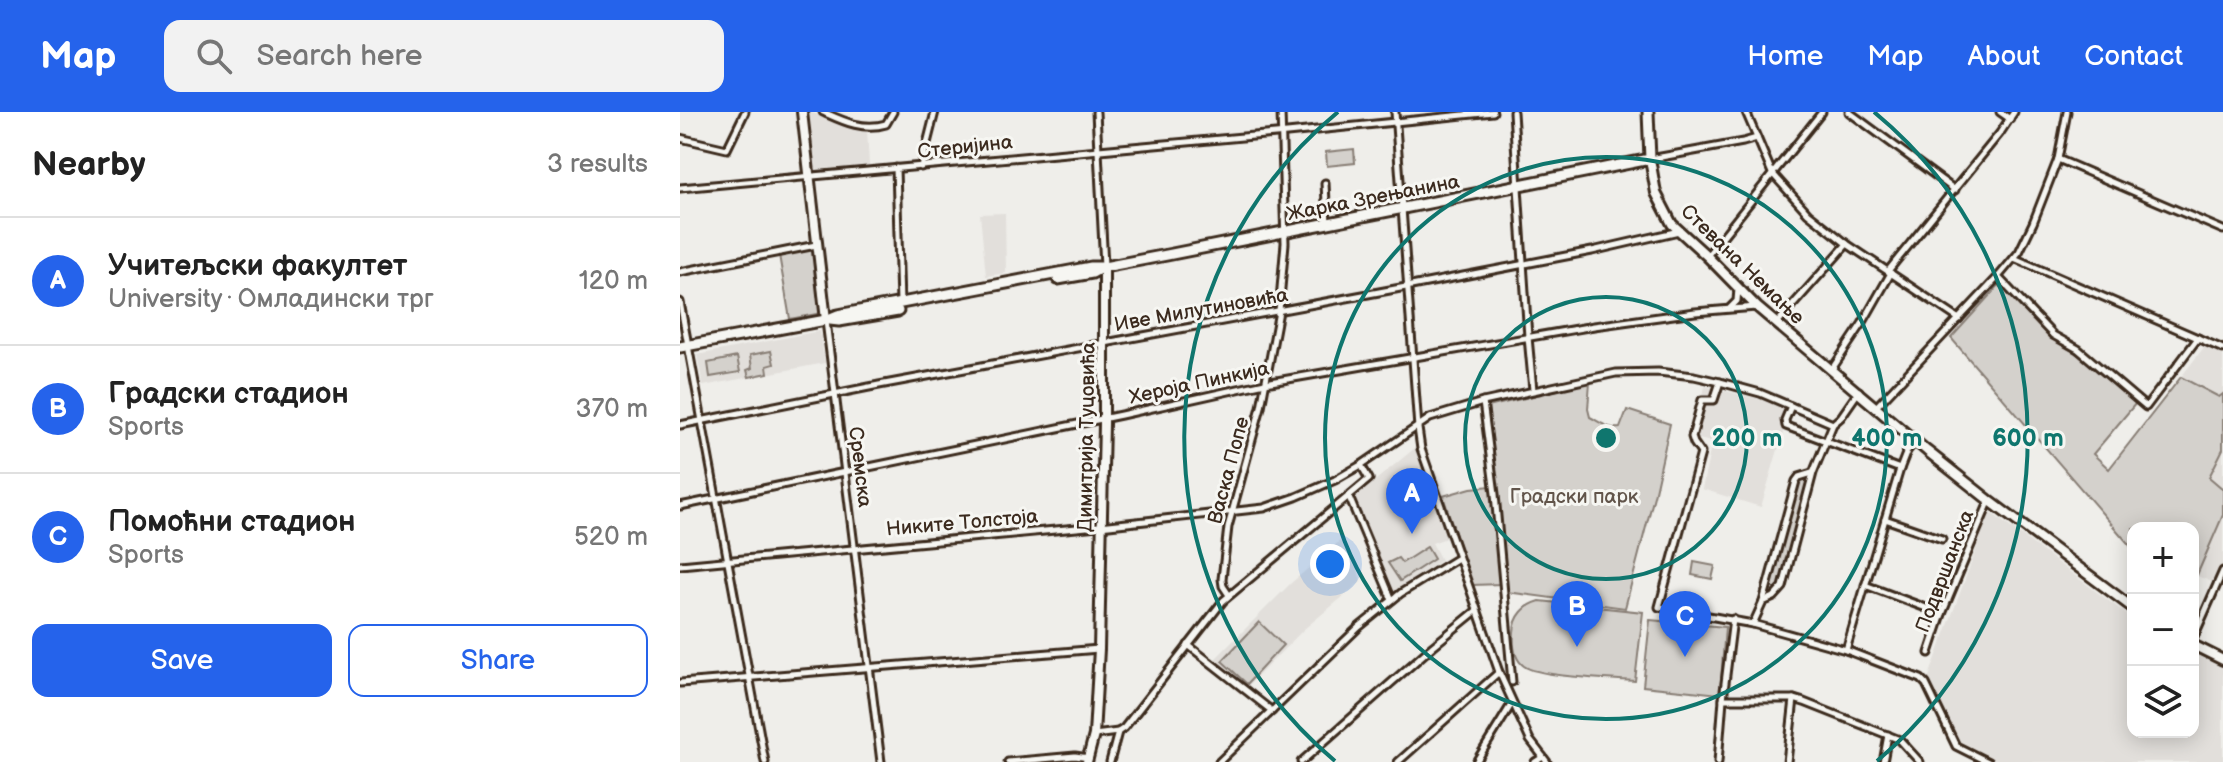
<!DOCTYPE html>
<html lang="en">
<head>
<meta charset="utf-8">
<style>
	body { margin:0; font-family:"Balsamiq Sans",sans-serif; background:#f2f2f2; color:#222 }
	.controls { position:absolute; right:24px; bottom:24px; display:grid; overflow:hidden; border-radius:16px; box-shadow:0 4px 20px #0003 }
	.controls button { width:72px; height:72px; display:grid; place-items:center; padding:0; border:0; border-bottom:2px solid #e0e0e0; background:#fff; color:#222; font:40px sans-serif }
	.you { position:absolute; left:650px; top:452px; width:28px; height:28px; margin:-20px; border:6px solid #fff; border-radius:50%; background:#1a73e8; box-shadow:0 0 0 12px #1a73e833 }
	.badge { display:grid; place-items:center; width:52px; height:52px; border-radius:50%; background:#2563eb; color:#fff; font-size:26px; font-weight:700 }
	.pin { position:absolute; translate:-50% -66px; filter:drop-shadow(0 2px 4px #0008) }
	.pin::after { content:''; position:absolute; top:42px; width:28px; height:24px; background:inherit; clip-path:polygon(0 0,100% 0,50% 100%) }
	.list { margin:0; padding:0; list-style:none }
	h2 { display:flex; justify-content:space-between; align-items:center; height:104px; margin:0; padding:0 32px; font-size:34px }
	h2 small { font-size:26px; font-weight:400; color:#767676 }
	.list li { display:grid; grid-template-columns:52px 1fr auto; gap:24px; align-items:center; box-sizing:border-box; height:128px; padding:0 32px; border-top:2px solid #e0e0e0 }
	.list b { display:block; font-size:30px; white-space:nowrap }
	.list p { margin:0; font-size:26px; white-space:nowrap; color:#767676 }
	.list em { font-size:26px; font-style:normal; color:#767676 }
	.actions { display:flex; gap:16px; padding:24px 32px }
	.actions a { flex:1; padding:18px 0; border:2px solid #2563eb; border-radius:16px; text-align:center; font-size:28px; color:#2563eb }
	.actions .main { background:#2563eb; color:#fff }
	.icon { flex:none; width:44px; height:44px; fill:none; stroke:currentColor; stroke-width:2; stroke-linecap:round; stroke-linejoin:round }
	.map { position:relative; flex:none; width:1543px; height:650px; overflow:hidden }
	header { display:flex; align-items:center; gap:48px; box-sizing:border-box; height:112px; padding:0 40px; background:#2563eb; color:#fff }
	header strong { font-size:38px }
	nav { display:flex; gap:44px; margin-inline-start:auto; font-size:28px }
	.search { width:560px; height:72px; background:#f2f2f2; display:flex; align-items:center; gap:20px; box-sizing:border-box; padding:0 28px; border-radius:16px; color:#767676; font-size:30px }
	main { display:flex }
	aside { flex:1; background:#fff }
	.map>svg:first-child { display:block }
</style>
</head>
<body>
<header>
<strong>Map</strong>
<div class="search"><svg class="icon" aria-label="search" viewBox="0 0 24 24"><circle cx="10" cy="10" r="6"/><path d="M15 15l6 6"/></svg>Search here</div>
<nav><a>Home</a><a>Map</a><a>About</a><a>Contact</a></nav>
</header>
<main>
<aside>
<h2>Nearby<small>3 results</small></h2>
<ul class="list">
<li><span class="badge">A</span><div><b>Учитељски факултет</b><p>University · Омладински трг</p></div><em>120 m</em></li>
<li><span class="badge">B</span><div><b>Градски стадион</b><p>Sports</p></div><em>370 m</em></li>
<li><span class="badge">C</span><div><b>Помоћни стадион</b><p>Sports</p></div><em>520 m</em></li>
</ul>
<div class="actions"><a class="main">Save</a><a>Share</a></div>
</aside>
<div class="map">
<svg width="1543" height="650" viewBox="0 0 1543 650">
	<rect width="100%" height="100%" fill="#efeeea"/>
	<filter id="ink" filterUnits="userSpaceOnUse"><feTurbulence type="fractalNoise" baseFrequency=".0125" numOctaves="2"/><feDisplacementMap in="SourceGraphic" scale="16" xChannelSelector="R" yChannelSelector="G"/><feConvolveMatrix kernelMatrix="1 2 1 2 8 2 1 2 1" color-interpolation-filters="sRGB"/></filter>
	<g filter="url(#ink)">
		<g fill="#e2dfdb">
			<path d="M129 0 187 18 189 53 135 58Z"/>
			<path d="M325 101 326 161 306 164 300 102Z"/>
			<path d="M140 219 145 251 23 274 17 243Z"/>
			<path d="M1525 234 1543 243V282L1539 286 1501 265Z"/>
			<path d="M1025 274 1104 293 1100 312 1105 314 1081 395 1022 377 1032 330 1014 326Z"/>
			<path d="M735 336 766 426 752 431 761 448 713 482 674 386Z"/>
			<path d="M1543 339V377L1528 366Z"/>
			<path d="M1310 400 1453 507V620H1513V541L1543 556V650H1318L1278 630 1247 570Z"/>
			<path d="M1543 403V452L1535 471 1517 464Z"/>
			<path d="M661 428 678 457 681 470 624 517 566 576 533 549 610 472Z"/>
		</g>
		<g fill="#d4d1cc" stroke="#887e75" stroke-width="2">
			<path d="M674 37 675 51 647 54 646 40Z"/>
			<path d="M135 137 142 201 110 207 99 143Z"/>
			<path d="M1320 172 1370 226 1402 245 1456 291 1413 342 1429 357 1501 265 1539 285 1543 282V337L1529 365 1543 377V403L1517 463 1513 462V416H1453V437L1271 226Z"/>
			<path d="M91 239 94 252 87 254 88 261 69 265 67 258 72 256 70 243Z"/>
			<path d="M57 245 60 260 30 265 28 251Z"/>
			<path d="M910 270 908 297 910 305C920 310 930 318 940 316L947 298 990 312 974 384 945 496 827 480 808 295Z"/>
			<path d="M1122 366H1129L1100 475 1097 480 1089 484 1117 371Z"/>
			<path d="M811 374 821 472 792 473 763 384 791 376Z"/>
			<path d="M747 435 754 447 720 469 708 451 718 446 722 451Z"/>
			<path d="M1014 450 1035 454 1032 467 1012 463Z"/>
			<path d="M860 489 963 500 955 569C933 567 858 565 844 554 834 547 833 531 834 520 835 504 845 493 860 489Z"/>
			<path d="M970 508 1045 515 1040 582 963 574Z"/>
			<path d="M579 510 603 533 567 572 542 549Z"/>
		</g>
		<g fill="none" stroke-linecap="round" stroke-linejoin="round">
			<defs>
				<g id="street">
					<path d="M143 0C163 9 183 19 206 12L213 0"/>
					<path d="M416 0 424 154"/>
					<path d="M715 0 738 316 741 337 819 560 850 628 867 650"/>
					<path d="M833 0 848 225 853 278"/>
					<path d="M1066 0 1092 61 1128 101 1167 132 1279 207"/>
					<path d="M1169 0 1275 78"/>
					<path d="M1320 0 1330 7"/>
					<path d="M0 26 47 37 65 0"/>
					<path d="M970 47 1063 30 1077 26"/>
					<path d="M1378 47 1543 118"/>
					<path d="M241 55 255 0"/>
					<path d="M216 56 220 191"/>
					<path d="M645 71 647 111"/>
					<path d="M0 76 607 21 813 0"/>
					<path d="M1027 144 1142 0"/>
					<path d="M1334 146 1543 237"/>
					<path d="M1208 159 1320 21 1334 0"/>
					<path d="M0 160 136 133"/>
					<path d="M1318 165 1373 223 1398 237 1466 295 1518 226"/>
					<path d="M0 190 85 650"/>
					<path d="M1050 196 1057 189 1058 177"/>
					<path d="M146 209 201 650"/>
					<path d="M1097 211 1167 132"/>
					<path d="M1152 257 1182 212 1211 161"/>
					<path d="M1040 270 1034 288H1022L1012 325 1014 331 1021 341 979 495 1073 512 1166 538 1241 567 1246 572 1276 634 1308 650"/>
					<path d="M803 290 815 382 832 570"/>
					<path d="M1111 294 1105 308 1106 314 1220 357"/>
					<path d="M1196 295 1318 165 1339 140 1353 111 1378 47 1387 0"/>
					<path d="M0 313 199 273 726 175 912 139 999 119"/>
					<path d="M669 385 712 488"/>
					<path d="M0 394 441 303 585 271 914 214 1015 200 1076 195"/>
					<path d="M1205 407 1262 427"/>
					<path d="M0 453 429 413 584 396 616 385 655 368 681 353 750 306 803 290 936 261 978 260 1014 264 1040 270 1080 281 1153 312"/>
					<path d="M1185 473 1262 502"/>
					<path d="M549 483 543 474 542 467 548 415 581 295 599 199 605 131 601 0"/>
					<path d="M1083 490 1094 485 1103 475 1133 361 1153 312 1161 305 1179 279"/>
					<path d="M1073 512 1083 490 1116 369 1119 365 1132 361"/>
					<path d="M1513 527 1543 459"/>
					<path d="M508 533 592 599"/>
					<path d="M1166 538 1220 357 1227 339 1235 329"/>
					<path d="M1249 541 1262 502 1309 390"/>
					<path d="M0 571 419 537"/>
					<path d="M1043 587H1114L1124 590 1220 628 1240 650"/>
					<path d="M414 623 438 620"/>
					<path d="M328 650 395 644 409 646"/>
					<path d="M430 650 438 620 444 616 543 489 689 367 681 353"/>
					<path d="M539 650 679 515 721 481 778 446"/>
					<path d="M621 650 753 534 796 499"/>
					<path d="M718 650 819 560"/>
					<path d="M796 650 831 593"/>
					<path d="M855 650 863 645"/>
					<path d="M1038 650 1043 587 1053 507"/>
					<path d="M1107 650 1114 587"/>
					<path d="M1203 650 1208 623"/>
				</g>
				<g id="secondary">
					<path d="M122 0 146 208"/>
					<path d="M970 47 976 81 992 112 1027 144 1077 195 1247 339 1310 389 1453 496"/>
					<path d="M1513 533 1543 548"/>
					<path d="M407 650 414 623 419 537 424 312V155"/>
				</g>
				<g id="primary">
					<path d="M378 167 412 161 421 156"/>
					<path d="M150 208 159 209 218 199"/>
					<path d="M0 235 146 208 158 203 411 155H424L487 143 970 47 968 0"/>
				</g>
			</defs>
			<use href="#street" stroke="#3b2a1e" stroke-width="11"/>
			<use href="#secondary" stroke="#3b2a1e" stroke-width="14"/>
			<use href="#primary" stroke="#3b2a1e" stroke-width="15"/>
			<use href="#street" stroke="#f6f6f2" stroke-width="5"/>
			<use href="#secondary" stroke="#f6f6f2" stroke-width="8"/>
			<use href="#primary" stroke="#f6f6f2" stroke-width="9"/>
		</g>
	</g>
	<g fill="none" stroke="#0f766e" stroke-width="4">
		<circle cx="926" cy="326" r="141"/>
		<circle cx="926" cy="326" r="281"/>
		<path d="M655 649A422 422 0 0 1 658 0M1194 0A422 422 0 0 1 1197 649"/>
	</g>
	<g text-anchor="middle" stroke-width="6" stroke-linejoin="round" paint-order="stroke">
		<g font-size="20" fill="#3b2a1e" stroke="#f6f6f2">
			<text transform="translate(285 34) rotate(-6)" y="7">Стеријина</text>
			<text transform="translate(693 85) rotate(-11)" y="7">Жарка Зрењанина</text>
			<text transform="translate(1063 152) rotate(44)" y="7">Стевана Немање</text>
			<text transform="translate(521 197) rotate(-10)" y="7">Иве Милутиновића</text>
			<text transform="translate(519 270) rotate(-12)" y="7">Хероја Пинкија</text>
			<text transform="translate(406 325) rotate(-89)" y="7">Димитрија Туцовића</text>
			<text transform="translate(181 355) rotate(83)" y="7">Сремска</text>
			<text transform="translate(548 358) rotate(-75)" y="7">Васка Попе</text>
			<text transform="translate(282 410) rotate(-5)" y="7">Никите Толстоја</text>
			<text transform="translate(1264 459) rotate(-69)" y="7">Подвршанска</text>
		</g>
		<g font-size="20" fill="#61544a" stroke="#f6f6f2">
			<text x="894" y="391">Градски парк</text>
		</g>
	</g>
	<circle cx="926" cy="326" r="12" fill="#0f766e" stroke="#f6f6f2" stroke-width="4"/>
	<g font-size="24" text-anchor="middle" font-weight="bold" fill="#0f766e" stroke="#f6f6f2" stroke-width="6" stroke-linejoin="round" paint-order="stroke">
		<text x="1067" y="334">200 m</text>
		<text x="1207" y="334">400 m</text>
		<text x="1348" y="334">600 m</text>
	</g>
</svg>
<div class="controls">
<button>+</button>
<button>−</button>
<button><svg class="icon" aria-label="layers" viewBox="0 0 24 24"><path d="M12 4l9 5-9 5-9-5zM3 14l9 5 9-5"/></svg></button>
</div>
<div class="you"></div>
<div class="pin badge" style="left:732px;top:422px">A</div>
<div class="pin badge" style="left:897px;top:535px">B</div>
<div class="pin badge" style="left:1005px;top:545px">C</div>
</div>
</main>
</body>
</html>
